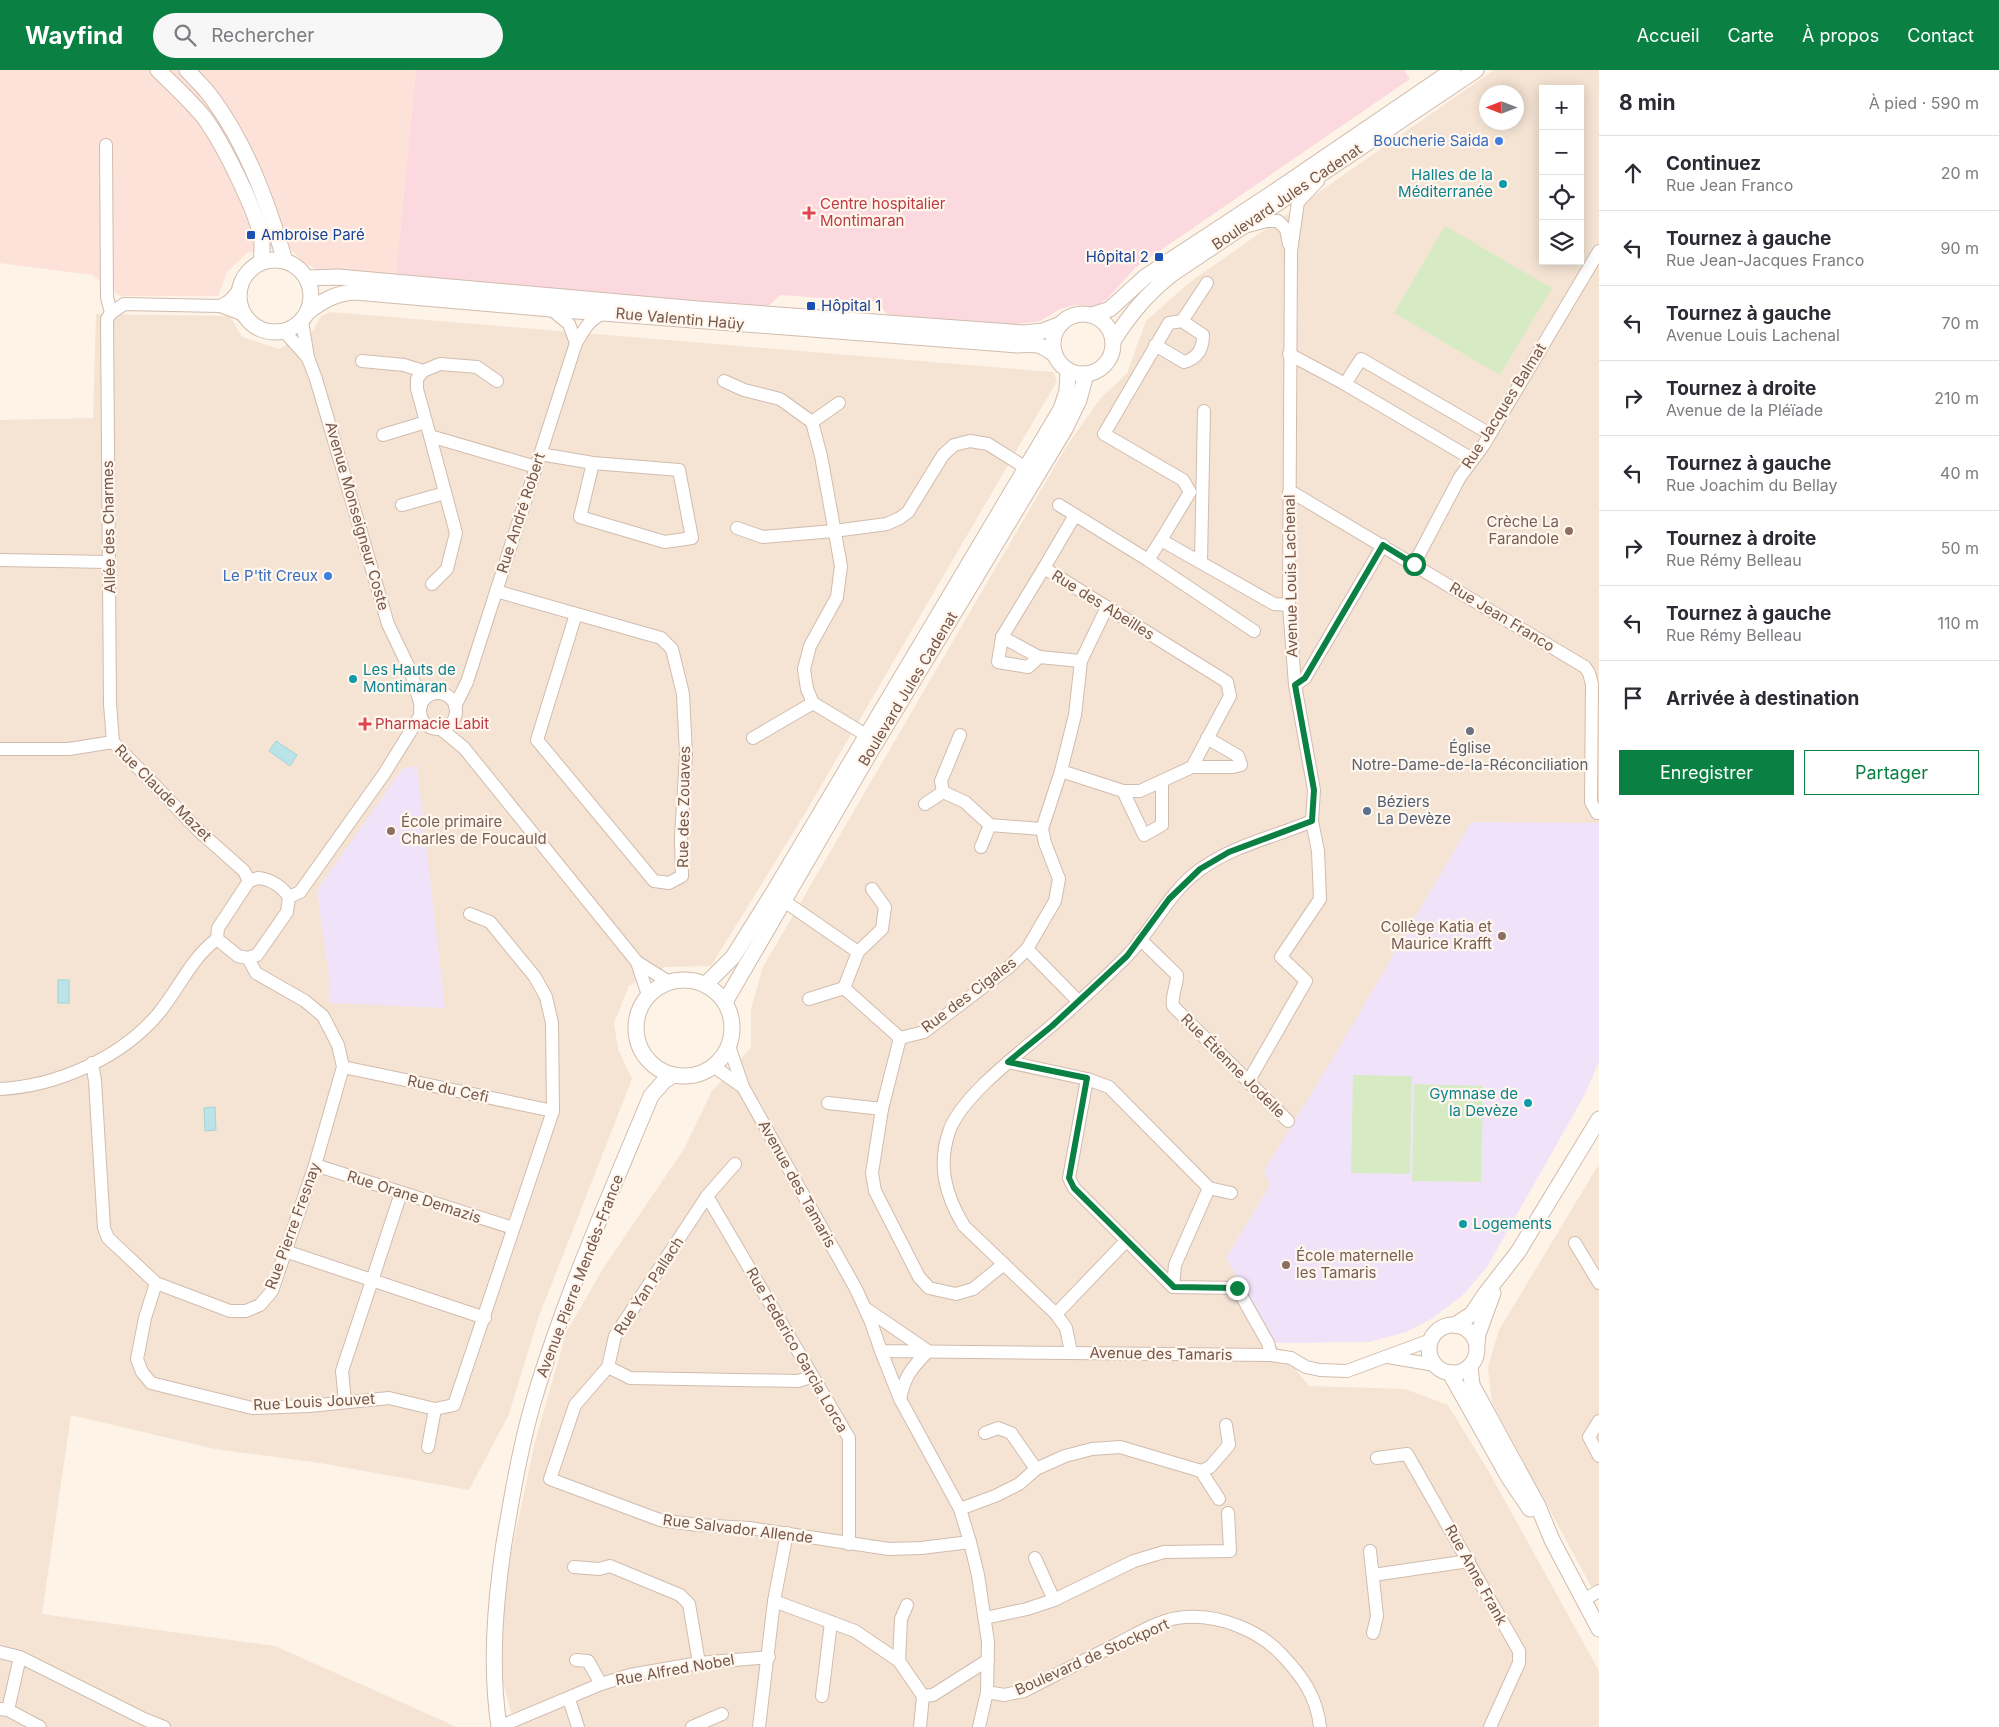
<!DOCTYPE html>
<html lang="fr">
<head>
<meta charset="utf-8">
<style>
	body { margin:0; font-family:Inter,sans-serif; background:#f7f7f7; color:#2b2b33 }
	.controls { position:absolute; right:15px; top:15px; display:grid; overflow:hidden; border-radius:0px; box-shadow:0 2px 12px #0003 }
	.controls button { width:45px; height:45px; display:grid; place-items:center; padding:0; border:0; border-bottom:1px solid #e1e1e2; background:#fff; color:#2b2b33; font:25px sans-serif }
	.compass { position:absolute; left:1479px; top:15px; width:45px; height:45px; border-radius:50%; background:#fff; box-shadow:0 2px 12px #0003; rotate:270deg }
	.stop { position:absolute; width:15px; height:15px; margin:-11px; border:4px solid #0b8043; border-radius:50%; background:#fff }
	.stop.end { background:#0b8043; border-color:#fff; box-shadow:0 1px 5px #0008 }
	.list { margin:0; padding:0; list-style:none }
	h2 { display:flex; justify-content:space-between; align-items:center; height:65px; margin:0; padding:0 20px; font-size:21px }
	h2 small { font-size:16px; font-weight:400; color:#7c7c81 }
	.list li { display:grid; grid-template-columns:32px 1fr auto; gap:15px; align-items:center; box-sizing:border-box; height:75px; padding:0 20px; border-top:1px solid #e1e1e2 }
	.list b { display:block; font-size:19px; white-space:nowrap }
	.list p { margin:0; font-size:16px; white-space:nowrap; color:#7c7c81 }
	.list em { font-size:16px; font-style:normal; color:#7c7c81 }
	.actions { display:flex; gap:10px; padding:15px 20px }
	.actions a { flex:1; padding:11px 0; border:1px solid #0b8043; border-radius:0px; text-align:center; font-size:18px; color:#0b8043 }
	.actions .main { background:#0b8043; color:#fff }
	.icon { flex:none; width:28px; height:28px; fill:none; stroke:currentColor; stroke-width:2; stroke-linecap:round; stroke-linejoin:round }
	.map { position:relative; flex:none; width:1599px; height:1657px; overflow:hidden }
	header { display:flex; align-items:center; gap:30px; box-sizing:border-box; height:70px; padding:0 25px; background:#0b8043; color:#fff }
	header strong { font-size:24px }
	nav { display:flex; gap:28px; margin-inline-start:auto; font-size:18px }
	.search { width:350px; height:45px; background:#f7f7f7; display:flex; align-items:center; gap:12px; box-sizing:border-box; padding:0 18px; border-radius:28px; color:#7c7c81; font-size:19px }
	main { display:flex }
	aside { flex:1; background:#fff }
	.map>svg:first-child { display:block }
</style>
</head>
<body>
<header>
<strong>Wayfind</strong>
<div class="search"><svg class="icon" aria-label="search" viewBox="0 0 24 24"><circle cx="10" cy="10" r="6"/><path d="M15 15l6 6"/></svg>Rechercher</div>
<nav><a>Accueil</a><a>Carte</a><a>À propos</a><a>Contact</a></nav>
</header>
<main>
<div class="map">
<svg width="1599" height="1657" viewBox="0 0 1599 1657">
	<rect width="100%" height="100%" fill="#fdf3e6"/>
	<g fill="#f5e4d4" fill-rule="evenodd">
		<path d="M1494 0H1599V980L1270 1115 1226 1188 1274 1273 1309 1316 1405 1319 1448 1335 1489 1402 1599 1601V1657H515L502 1608 500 1553 511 1484 535 1372 566 1263 604 1197 684 1079 712 1021 751 978V939L763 897 1066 377 1100 329 1127 303 1146 251 1190 212ZM1543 19H1580V191H1543ZM1486 22H1516V52H1486Z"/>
		<path d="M330 242 1053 302 1057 311 804 745 711 896 665 897 629 916 614 953 618 979 632 1009 538 1249 509 1344 469 1420 320 1393 215 1379 71 1345 42 1544 275 1576 457 1657H0V350L93 348 96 244 230 246 242 267 279 279 313 261 320 247Z"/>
		<path d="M1599 1094V1531L1492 1333 1488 1297 1499 1260Z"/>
	</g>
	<path fill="#fde2da" d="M0 0H416L396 206 317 200 302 191 289 177 248 182 227 202 218 226H120L92 205 0 193Z"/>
	<g fill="#f0e3f9">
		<path d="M417 696 445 938 329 933 330 914 317 820 400 702 405 698Z"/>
		<path d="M1471 752 1599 753V992L1584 1026 1487 1197 1462 1226 1431 1249 1406 1262 1369 1272 1274 1273 1226 1188 1270 1115 1264 1101 1339 978Z"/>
	</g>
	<path fill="#fbd9df" d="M416 0H1404L1410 9 1136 197 1107 229 1095 236 1075 235 1060 239 1040 251 1003 256 890 248 878 232 780 225 767 237 396 206Z"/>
	<g fill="#d6ebc4">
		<path d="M1445 156 1552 218 1500 305 1394 243Z"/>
		<path d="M1353 1005 1412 1006 1410 1104 1351 1103Z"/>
		<path d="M1414 1014 1483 1016 1481 1112 1412 1111Z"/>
	</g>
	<g fill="#bae4e7" stroke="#a0d4da">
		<path d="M276 671 297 685 290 696 269 681Z"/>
		<rect x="58" y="910" width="11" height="23"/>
		<path d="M215 1037 216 1060 205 1061 204 1038Z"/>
	</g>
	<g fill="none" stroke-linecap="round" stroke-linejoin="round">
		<defs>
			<g id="minor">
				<path d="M106 75 107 227 111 243 107 249 110 634 113 672"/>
				<path d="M1248 156 1267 151H1278L1286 159 1289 174"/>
				<path d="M220 236 229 231 239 220"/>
				<path d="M551 239 569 254 576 273C584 260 589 249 604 243"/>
				<path d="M111 243 124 234 220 236 244 245"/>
				<path d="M302 251 308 288 316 309 388 554 411 602 421 636"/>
				<path d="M1182 251 1207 213"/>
				<path d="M284 261 308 288"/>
				<path d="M1155 275 1184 292C1198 288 1203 279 1203 265L1182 251 1169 253 1104 364 1183 410 1190 422 1161 470 1274 534 1289 535"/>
				<path d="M1289 284 1345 314"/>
				<path d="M362 291 404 295 423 301"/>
				<path d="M497 311 477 297 440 294 423 301 417 309V319L430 366 536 397"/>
				<path d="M724 311 744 320 780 329 812 352 821 386 841 496 837 527 810 576 804 599 807 619 813 633 866 665"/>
				<path d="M812 352 839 333"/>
				<path d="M383 365 426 352"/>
				<path d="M430 366 456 463 447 499 432 514"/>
				<path d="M540 384 593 393 679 400 692 468 665 472 580 447 593 393"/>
				<path d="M1472 389 1345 314 1361 289 1490 364"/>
				<path d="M1289 423 1295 424 1585 597 1589 603 1592 614 1591 732 1597 743H1599"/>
				<path d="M402 435 445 423"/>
				<path d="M1059 435 1148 490 1254 561"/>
				<path d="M737 458 763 467 834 461 887 454 900 448 908 442 943 385 954 375 970 371 988 374 1026 398"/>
				<path d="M0 490 109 492"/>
				<path d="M1148 490 1161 470"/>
				<path d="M1201 491 1204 341"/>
				<path d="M1414 494 1460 407 1483 376 1599 181"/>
				<path d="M1044 498 1075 445"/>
				<path d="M496 521 661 568 672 579 683 624 686 685 681 768 682 806 669 813 654 811 537 670 576 544"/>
				<path d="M1002 567 1039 587 1081 591"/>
				<path d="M1039 587 1028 597 998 592 1002 567 1044 498 1227 612 1230 626 1192 697 1140 721H1123L1061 701"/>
				<path d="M1295 615 1305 608 1383 475"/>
				<circle cx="438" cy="641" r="18"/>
				<path d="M455 636 467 612 576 273"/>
				<path d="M441 659 464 678 637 892 669 912"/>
				<path d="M960 665 941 711 943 722 965 732 990 755 1042 759"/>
				<path d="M753 668 813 633"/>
				<path d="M0 679H69L113 672 199 761 244 801 249 811"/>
				<path d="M1192 697H1233L1241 695 1238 686 1207 668"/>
				<path d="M1123 721 1144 765 1162 755V711"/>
				<path d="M925 734 943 722"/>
				<path d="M981 777 990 755"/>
				<path d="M258 808C271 809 282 817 289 827L287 842 257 885 248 888 238 886 217 869 218 858 249 811Z"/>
				<path d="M289 827 300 822 384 704 420 646"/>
				<path d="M784 831 858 882 844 918 900 968"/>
				<path d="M1140 869 1177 905C1177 917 1171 925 1173 936L1288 1051"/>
				<path d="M1027 879 1078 931"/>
				<path d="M858 882 882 859 885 837 872 819"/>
				<path d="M637 892 648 925"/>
				<path d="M809 929 844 918"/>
				<path d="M729 976 743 1017 856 1219 871 1252 881 1281 1271 1285 1291 1288 1306 1297 1320 1300 1347 1301 1431 1270"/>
				<path d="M1008 992 1087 1009 1109 1017 1209 1118 1231 1123"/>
				<path d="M92 993 95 1011 104 1158 108 1168 156 1213 230 1241H246L260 1235 272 1221 315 1095 343 997 338 975 323 946 305 931 256 903 248 888"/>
				<path d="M713 996 743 1017"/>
				<path d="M343 997 553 1041"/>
				<path d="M1087 1009 1069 1108 1074 1118 1173 1217 1237 1218 1268 1273 1271 1285"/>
				<path d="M1248 1012 1306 911 1281 887 1320 829 1318 781 1312 751 1314 720 1295 615 1289 535 1291 181 1298 132 1318 111"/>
				<path d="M0 1019C57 1016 121 988 158 944 179 919 191 888 217 869"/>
				<path d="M828 1033 882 1039"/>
				<path d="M735 1094 707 1126 615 1266 608 1297 630 1308 798 1311 811 1307"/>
				<path d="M315 1095 513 1158"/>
				<path d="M707 1126 849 1368V1474"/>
				<path d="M1575 1173 1599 1213"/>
				<path d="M285 1181 485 1248"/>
				<path d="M1004 1194 973 1219 956 1224 929 1218 919 1207 875 1121 872 1103 882 1039 900 968 924 962 1008 898 1027 879 1055 831 1059 809 1045 773 1042 759 1061 701 1075 645 1081 591 1107 537"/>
				<path d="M156 1213 145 1248 137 1289 142 1302 151 1313 252 1338 309 1336 389 1328 435 1339 454 1335 553 1041 552 953 546 927 535 907 490 852 470 844"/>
				<path d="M1173 1217 1175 1195 1209 1118"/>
				<path d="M865 1238 928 1281"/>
				<path d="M1056 1244 1126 1171"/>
				<path d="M881 1281 900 1329 960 1439 970 1472 978 1505 988 1572 987 1622 979 1657"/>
				<path d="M1071 1282 1066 1258 1056 1244 964 1156C945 1125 937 1094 950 1059 964 1024 1021 982 1050 957 1076 935 1101 912 1125 888 1153 860 1168 822 1201 799 1234 775 1275 767 1312 751"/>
				<path d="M1388 1287 1435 1295"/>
				<path d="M608 1297 575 1335 550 1409 660 1450 698 1455 749 1458 889 1479 921 1478 970 1472"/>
				<path d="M900 1329C905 1305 912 1298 928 1281"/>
				<path d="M345 1332 342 1301 401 1123"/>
				<path d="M1599 1351 1589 1367 1599 1386"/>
				<path d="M985 1363 998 1358 1011 1363 1036 1399"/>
				<path d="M428 1377 435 1339"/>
				<path d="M1377 1388 1407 1384 1519 1581V1593L1490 1657"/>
				<path d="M1201 1401 1219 1429"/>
				<path d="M960 1439 995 1426 1019 1414 1036 1399 1065 1386 1092 1379 1120 1377 1201 1401 1210 1397 1229 1375 1226 1355"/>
				<path d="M1370 1481 1377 1546 1373 1563"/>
				<path d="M1035 1488 1054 1530"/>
				<path d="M574 1497 599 1499 610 1496 680 1525 689 1534 699 1593"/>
				<path d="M1373 1505 1469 1491"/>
				<path d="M1583 1530 1599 1521"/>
				<path d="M774 1531 855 1561 899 1591 923 1626 933 1625 988 1590"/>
				<path d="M985 1548 1027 1539 1054 1530 1134 1491 1164 1482 1230 1481 1228 1443"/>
				<path d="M0 1582 20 1587 144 1649 164 1657"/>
				<path d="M576 1590 588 1591 601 1614"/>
				<path d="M899 1591 901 1549 907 1535"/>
				<path d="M987 1622 1004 1625 1024 1621C1055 1605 1087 1589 1119 1573 1139 1563 1162 1548 1186 1547 1220 1545 1259 1560 1282 1585 1302 1606 1317 1627 1320 1657"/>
				<path d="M822 1626 831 1552"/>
				<path d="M569 1629 578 1657"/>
				<path d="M0 1639 8 1640 40 1657"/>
				<path d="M8 1640 20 1587"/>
				<path d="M499 1655 508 1653 601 1614 630 1605 699 1593 769 1587"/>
				<path d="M692 1657 722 1644"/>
				<path d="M759 1657 774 1531 787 1463"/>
				<path d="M920 1657 923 1626"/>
			</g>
			<g id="tertiary">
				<path d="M158 0C174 16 192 32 206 50 224 76 253 134 261 165 263 174 262 184 261 192"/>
				<path d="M187 0C195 9 205 18 212 28 248 77 268 134 285 191"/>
				<circle cx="275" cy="226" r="36"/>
				<path d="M307 208 338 207 698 239 1024 263 1043 261 1061 254"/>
				<path d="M308 242C322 231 336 223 355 222L551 239 1018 275C1038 274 1039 273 1055 285"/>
				<circle cx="1083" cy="274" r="30"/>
				<path d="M1092 245 1110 239 1145 207 1274 122 1453 0"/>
				<path d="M1113 271C1131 243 1146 225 1172 204L1476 0"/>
				<circle cx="684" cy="958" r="48"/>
				<path d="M706 914 733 887 773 823 1061 339 1067 321 1068 300"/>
				<path d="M725 932 872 679 1065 359 1079 330 1086 304"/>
				<path d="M1455 1255 1472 1244 1486 1223 1518 1182 1599 1049"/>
				<circle cx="1453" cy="1279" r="24"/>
				<path d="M1477 1274 1478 1264 1493 1223"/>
				<path d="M1470 1296 1472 1315 1538 1436 1552 1470 1599 1559"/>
				<path d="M1450 1303 1509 1408 1530 1439"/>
				<path d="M499 1657C490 1596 495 1534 504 1473 512 1426 520 1378 533 1333 564 1228 609 1127 651 1026L664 1011 674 1005"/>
			</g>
		</defs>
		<use href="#minor" stroke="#d1bcae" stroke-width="14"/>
		<use href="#tertiary" stroke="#d1bcae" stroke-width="17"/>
		<use href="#minor" stroke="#fff" stroke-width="12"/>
		<use href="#tertiary" stroke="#fff" stroke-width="15"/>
	</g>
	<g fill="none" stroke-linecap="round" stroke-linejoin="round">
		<path stroke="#0b8043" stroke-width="6" d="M1237 1218 1174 1217 1074 1118 1069 1108 1087 1008 1008 992 1052 956 1127 886 1169 829 1200 799 1229 782 1312 751 1314 720 1295 615 1305 608 1383 475 1414 494"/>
	</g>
	<g fill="#3f7fe0" stroke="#fff7ed" stroke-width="2">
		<circle cx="1499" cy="71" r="5"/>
		<circle cx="328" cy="506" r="5"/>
	</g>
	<g fill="#0f9aa8" stroke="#fff7ed" stroke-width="2">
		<circle cx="1503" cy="114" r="5"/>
		<circle cx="353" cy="609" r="5"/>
		<circle cx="1528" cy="1033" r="5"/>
		<circle cx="1463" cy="1154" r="5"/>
	</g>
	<g fill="#e0444e" stroke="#fff7ed" stroke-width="2">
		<path d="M806.5 135.5h5v5h5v5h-5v5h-5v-5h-5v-5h5z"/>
		<path d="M362.5 646.5h5v5h5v5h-5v5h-5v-5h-5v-5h5z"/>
	</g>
	<g fill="#1a4fb4" stroke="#fff7ed" stroke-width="2">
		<rect x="246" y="160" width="10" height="10" rx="2.5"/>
		<rect x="1154" y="182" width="10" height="10" rx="2.5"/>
		<rect x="806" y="231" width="10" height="10" rx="2.5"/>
	</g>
	<g fill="#8d6e63" stroke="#fff7ed" stroke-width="2">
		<circle cx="1569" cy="461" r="5"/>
		<circle cx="391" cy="761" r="5"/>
		<circle cx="1502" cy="866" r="5"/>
		<circle cx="1286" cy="1195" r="5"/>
	</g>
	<circle fill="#6b7280" stroke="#fff7ed" stroke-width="2" cx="1470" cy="661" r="5"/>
	<circle fill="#5c6f8a" stroke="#fff7ed" stroke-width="2" cx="1367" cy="741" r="5"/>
	<g text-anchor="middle" stroke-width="4.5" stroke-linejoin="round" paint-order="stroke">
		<g font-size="15" fill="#366cbe" stroke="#fff7ed" text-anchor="end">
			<text x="1489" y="76">Boucherie Saida</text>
			<text x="318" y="511">Le P'tit Creux</text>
		</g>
		<g font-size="15" fill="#0d838f" stroke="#fff7ed" text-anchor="end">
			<text x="1493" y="110">Halles de la<tspan x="1493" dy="17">Méditerranée</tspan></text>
			<text x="363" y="605" text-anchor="start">Les Hauts de<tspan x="363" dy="17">Montimaran</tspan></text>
			<text x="1518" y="1029">Gymnase de<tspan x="1518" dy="17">la Devèze</tspan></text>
			<text x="1473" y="1159" text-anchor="start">Logements</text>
		</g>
		<g font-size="15" fill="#77574a" stroke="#fff7ed">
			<text transform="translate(1287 127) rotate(-34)" y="5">Boulevard Jules Cadenat</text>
			<text transform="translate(680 249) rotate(5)" y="5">Rue Valentin Haüy</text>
			<text transform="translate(1504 336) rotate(-58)" y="5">Rue Jacques Balmat</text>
			<text transform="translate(521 443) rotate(-72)" y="5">Rue André Robert</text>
			<text transform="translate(357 446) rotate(74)" y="5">Avenue Monseigneur Coste</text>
			<text transform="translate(109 457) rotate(-91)" y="5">Allée des Charmes</text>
			<text transform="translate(1291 506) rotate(-91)" y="5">Avenue Louis Lachenal</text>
			<text transform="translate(1103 535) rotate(32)" y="5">Rue des Abeilles</text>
			<text transform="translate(1502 547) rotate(31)" y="5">Rue Jean Franco</text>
			<text transform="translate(908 619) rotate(-59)" y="5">Boulevard Jules Cadenat</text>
			<text transform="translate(163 723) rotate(45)" y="5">Rue Claude Mazet</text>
			<text transform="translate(684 737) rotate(-89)" y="5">Rue des Zouaves</text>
			<text transform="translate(969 925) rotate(-37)" y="5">Rue des Cigales</text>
			<text transform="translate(1233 996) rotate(45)" y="5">Rue Étienne Jodelle</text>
			<text transform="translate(448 1019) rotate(12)" y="5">Rue du Cefi</text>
			<text transform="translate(797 1114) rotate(61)" y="5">Avenue des Tamaris</text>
			<text transform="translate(414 1127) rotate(18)" y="5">Rue Orane Demazis</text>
			<text transform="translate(293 1156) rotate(-70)" y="5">Rue Pierre Fresnay</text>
			<text transform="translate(580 1206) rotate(-69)" y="5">Avenue Pierre Mendès-France</text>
			<text transform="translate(649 1216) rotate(-57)" y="5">Rue Yan Pallach</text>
			<text transform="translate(797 1280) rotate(60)" y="5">Rue Federico Garcia Lorca</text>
			<text transform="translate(1161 1284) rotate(1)" y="5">Avenue des Tamaris</text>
			<text transform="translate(314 1332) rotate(-3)" y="5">Rue Louis Jouvet</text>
			<text transform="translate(738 1459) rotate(7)" y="5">Rue Salvador Allende</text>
			<text transform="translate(1476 1505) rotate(61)" y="5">Rue Anne Frank</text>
			<text transform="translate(1092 1587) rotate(-24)" y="5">Boulevard de Stockport</text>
			<text transform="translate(675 1600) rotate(-10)" y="5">Rue Alfred Nobel</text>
		</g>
		<g font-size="15" fill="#be3a42" stroke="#fff7ed" text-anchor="start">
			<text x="820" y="139">Centre hospitalier<tspan x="820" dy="17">Montimaran</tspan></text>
			<text x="375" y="659">Pharmacie Labit</text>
		</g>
		<g font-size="15" fill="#164399" stroke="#fff7ed" text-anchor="start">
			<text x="261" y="170">Ambroise Paré</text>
			<text x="1149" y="192" text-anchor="end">Hôpital 2</text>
			<text x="821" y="241">Hôpital 1</text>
		</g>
		<g font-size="15" fill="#785e54" stroke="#fff7ed" text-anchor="end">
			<text x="1559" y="457">Crèche La<tspan x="1559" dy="17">Farandole</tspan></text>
			<text x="401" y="757" text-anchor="start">École primaire<tspan x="401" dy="17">Charles de Foucauld</tspan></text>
			<text x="1492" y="862">Collège Katia et<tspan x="1492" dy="17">Maurice Krafft</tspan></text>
			<text x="1296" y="1191" text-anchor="start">École maternelle<tspan x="1296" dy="17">les Tamaris</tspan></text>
		</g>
		<g font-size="15" fill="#5b616d" stroke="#fff7ed">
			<text x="1470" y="683">Église<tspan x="1470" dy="17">Notre-Dame-de-la-Réconciliation</tspan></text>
		</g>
		<g font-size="15" fill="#4e5e75" stroke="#fff7ed" text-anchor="start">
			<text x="1377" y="737">Béziers<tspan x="1377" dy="17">La Devèze</tspan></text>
		</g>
	</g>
</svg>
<div class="controls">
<button>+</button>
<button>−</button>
<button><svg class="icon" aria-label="locate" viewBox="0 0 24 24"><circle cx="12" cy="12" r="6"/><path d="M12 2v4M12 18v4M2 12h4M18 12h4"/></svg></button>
<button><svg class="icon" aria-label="layers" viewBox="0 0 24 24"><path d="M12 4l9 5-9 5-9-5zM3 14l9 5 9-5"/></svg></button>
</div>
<svg class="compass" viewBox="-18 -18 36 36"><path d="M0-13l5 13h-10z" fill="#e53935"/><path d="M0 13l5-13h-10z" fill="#7c7c81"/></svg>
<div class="stop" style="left:1414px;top:494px"></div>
<div class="stop end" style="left:1237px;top:1218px"></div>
</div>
<aside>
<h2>8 min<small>À pied · 590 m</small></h2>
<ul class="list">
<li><svg class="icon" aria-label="ahead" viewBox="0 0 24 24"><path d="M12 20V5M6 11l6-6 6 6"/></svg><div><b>Continuez</b><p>Rue Jean Franco</p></div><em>20 m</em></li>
<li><svg class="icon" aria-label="left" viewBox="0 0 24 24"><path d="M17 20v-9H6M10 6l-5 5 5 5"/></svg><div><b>Tournez à gauche</b><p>Rue Jean-Jacques Franco</p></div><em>90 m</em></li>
<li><svg class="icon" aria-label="left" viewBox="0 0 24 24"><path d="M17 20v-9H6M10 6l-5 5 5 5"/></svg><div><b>Tournez à gauche</b><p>Avenue Louis Lachenal</p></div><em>70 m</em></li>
<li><svg class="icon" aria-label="right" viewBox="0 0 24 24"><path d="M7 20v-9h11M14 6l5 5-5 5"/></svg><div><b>Tournez à droite</b><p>Avenue de la Pléïade</p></div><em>210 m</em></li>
<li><svg class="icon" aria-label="left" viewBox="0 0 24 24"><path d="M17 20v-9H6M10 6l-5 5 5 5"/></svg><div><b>Tournez à gauche</b><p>Rue Joachim du Bellay</p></div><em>40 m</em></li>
<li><svg class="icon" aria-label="right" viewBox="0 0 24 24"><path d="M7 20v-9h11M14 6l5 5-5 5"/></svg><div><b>Tournez à droite</b><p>Rue Rémy Belleau</p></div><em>50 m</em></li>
<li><svg class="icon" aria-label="left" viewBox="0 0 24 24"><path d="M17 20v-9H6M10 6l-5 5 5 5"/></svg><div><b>Tournez à gauche</b><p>Rue Rémy Belleau</p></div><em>110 m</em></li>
<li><svg class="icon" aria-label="arrive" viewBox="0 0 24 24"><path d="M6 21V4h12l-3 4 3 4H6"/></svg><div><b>Arrivée à destination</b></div></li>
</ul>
<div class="actions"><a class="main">Enregistrer</a><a>Partager</a></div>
</aside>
</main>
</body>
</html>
